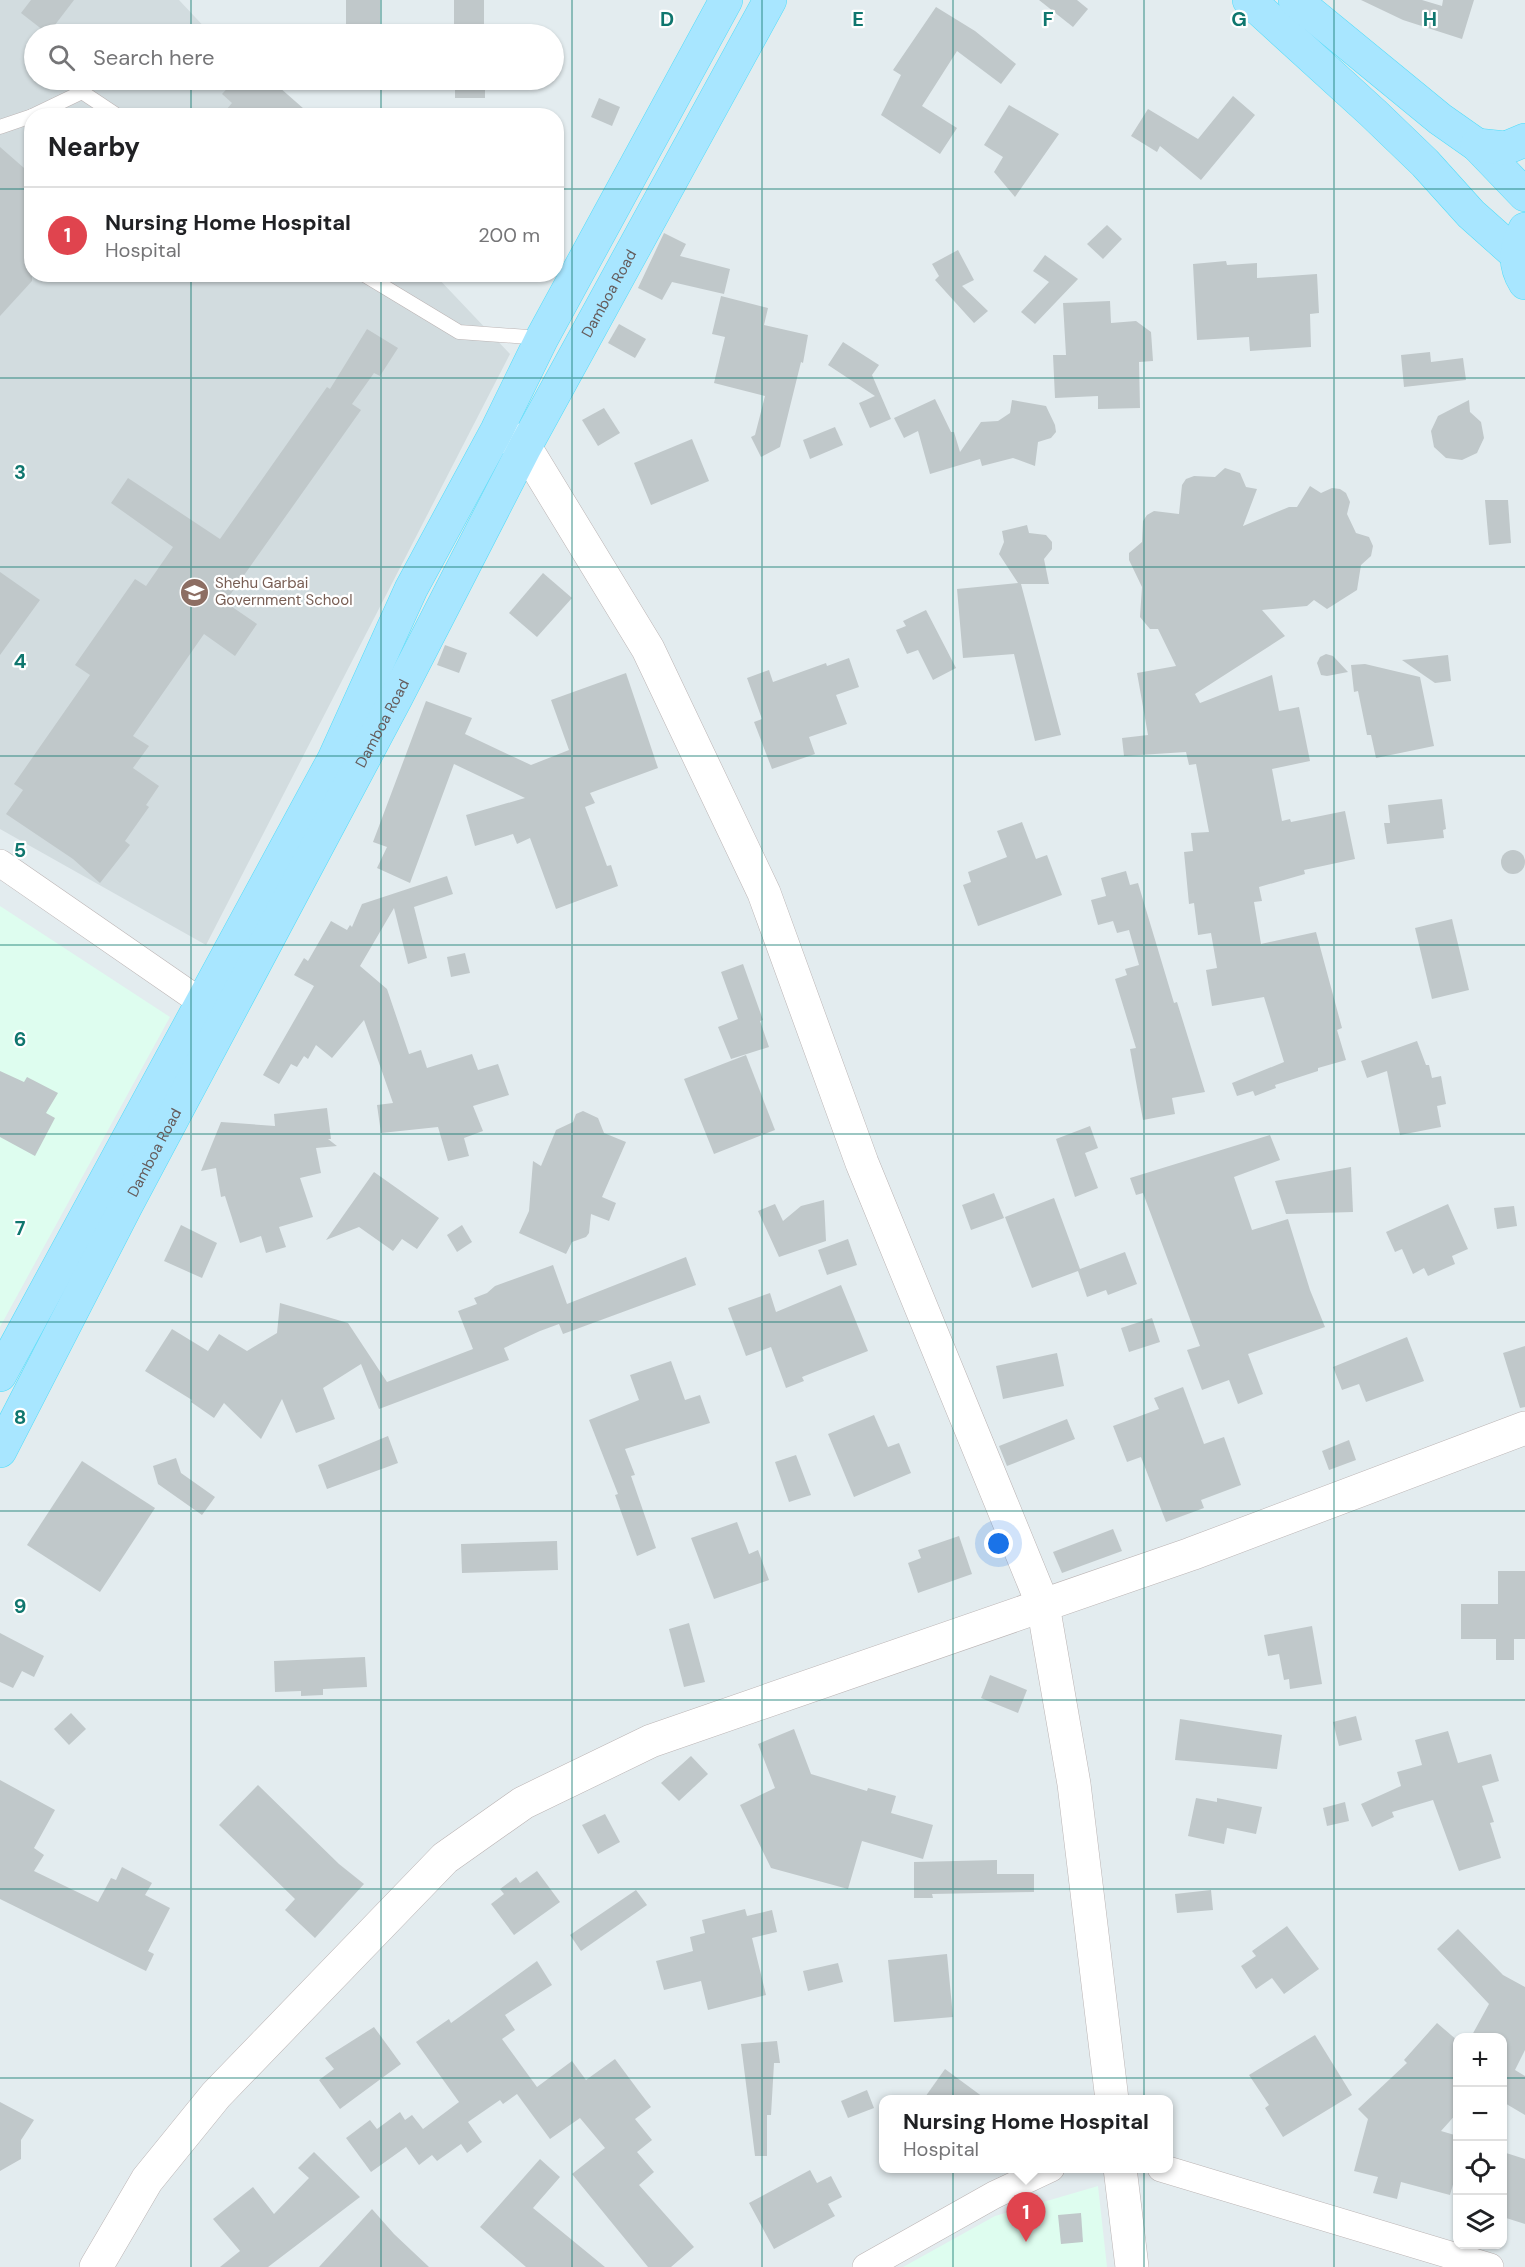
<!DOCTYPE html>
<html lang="en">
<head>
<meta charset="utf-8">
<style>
	body { margin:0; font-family:"DM Sans",sans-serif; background:#f2f2f2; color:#202124 }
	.controls { position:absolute; right:18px; bottom:18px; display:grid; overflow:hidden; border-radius:12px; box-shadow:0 2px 4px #0004 }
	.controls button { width:54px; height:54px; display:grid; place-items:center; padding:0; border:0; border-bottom:2px solid #e0e0e0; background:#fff; color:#202124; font:30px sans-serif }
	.you { position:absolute; left:999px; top:1544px; width:21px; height:21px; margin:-15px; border:4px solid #fff; border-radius:50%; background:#1a73e8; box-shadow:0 0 0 9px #1a73e833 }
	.badge { display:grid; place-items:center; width:39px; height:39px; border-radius:50%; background:#227f55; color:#fff; font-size:20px; font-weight:700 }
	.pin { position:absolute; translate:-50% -50px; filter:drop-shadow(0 2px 3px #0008) }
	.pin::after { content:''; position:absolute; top:32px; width:21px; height:18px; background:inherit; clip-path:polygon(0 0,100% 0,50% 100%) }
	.popup { position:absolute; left:879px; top:2095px; width:294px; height:78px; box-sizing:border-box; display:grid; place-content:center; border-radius:12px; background:#fff; filter:drop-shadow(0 2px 4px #0005); font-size:20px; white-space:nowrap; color:#757577 }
	.popup b { font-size:22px; color:#202124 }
	.popup::after { content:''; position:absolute; left:50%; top:100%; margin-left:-12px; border:12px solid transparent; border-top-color:#fff }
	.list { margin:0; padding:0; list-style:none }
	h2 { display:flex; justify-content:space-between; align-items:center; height:78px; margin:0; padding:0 24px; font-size:26px }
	h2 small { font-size:20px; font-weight:400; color:#757577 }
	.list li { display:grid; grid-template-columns:39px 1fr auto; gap:18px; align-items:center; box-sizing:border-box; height:96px; padding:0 24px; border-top:2px solid #e0e0e0 }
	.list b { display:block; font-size:22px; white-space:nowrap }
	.list p { margin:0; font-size:20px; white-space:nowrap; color:#757577 }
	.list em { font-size:20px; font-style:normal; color:#757577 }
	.icon { flex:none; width:33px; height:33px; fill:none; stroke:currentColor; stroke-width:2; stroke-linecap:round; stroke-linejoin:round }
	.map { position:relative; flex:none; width:1525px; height:2267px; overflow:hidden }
	.search { position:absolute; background:#fff; box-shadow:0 2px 4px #0004; left:24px; top:24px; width:540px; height:66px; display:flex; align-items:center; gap:15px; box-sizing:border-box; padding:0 21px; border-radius:33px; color:#757577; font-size:22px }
	.panel { position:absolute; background:#fff; box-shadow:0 2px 4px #0004; left:24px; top:108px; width:540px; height:174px; border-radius:24px }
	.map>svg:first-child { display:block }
</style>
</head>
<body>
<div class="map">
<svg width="1525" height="2267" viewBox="0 0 1525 2267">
	<rect width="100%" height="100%" fill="#e3ecef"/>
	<path fill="#d2dcdf" d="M0 0H179L211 34H34V80H253L287 115 32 116V274L435 275 510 354 206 945 0 829Z"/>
	<g fill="#defdef">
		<path d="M0 906 170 1017 0 1327Z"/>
		<path d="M1098 2186 1107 2267H903L995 2216Z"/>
	</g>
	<g fill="#c0c8ca">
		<path d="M31 0H74L48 34 21 13Z"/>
		<rect x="346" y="0" width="34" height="34"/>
		<rect x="454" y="0" width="30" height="34"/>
		<path d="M1039 0H1077L1088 9 1073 27Z"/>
		<path d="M1361 0H1422L1442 6 1443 0H1474L1462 39 1403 20Z"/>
		<path d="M936 7 975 31 1016 64 1001 84 957 51 922 106 957 128 940 154 881 115 901 75 893 70Z"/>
		<path d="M235 80H271L312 116H221L232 103 222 94Z"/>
		<rect x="455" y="80" width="30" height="18"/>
		<path d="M1233 96 1255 115 1201 180 1160 146 1157 152 1131 136 1148 109 1198 139Z"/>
		<path d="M599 98 620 107 612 126 591 117Z"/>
		<path d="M1009 105 1059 134 1015 197 994 172 1003 157 984 145Z"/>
		<path d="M0 147 32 175V281L0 316Z"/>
		<path d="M1107 225 1122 239 1103 259 1087 244Z"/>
		<path d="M664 233 686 244 680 256 730 269 724 294 672 282 662 300 638 288Z"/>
		<path d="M958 250 974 280 962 286 988 311 974 323 935 280 939 276 932 264Z"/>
		<path d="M1045 255 1078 279 1035 324 1021 312 1049 282 1033 271Z"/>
		<path d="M1226 261 1227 265 1257 263V278L1317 274 1319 313 1310 314 1311 347 1250 351 1249 337 1197 340 1193 264Z"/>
		<path d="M721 296 768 308 764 325 808 335 803 363 801 362 780 447 761 457 751 437 755 435 765 396 714 383 725 337 712 334Z"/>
		<path d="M1110 301 1111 323 1136 321 1151 332 1153 361 1139 362 1140 408 1098 409V396L1055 398 1053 355H1066L1063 303Z"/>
		<path d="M619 324 646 339 635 358 608 343Z"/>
		<path d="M367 329 398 348 380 376 374 373 352 404 361 410 225 602 257 624 235 656 204 634 133 736 149 746 133 768 159 786 146 805 149 807 125 841 130 845 100 883 73 859 6 814 23 790 14 784 90 675 75 665 135 579 146 586 173 547 111 503 128 478 220 539 327 387 330 389Z"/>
		<path d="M843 342 879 365 872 375 891 419 870 428 859 403 875 396 828 365Z"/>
		<path d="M1430 352 1431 362 1463 358 1466 380 1404 387 1401 355Z"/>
		<path d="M935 399 951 432H954L960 452 981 422 998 421 1010 413 1012 400 1046 406 1055 425 1056 432 1051 438 1038 442 1035 466 1013 458 982 466 980 459 930 474 918 431 904 438 894 418Z"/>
		<path d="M1469 400 1470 412 1481 422 1484 438 1477 453 1462 460 1446 458 1434 447 1431 431 1438 416Z"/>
		<path d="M604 408 620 433 598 446 582 420Z"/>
		<path d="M835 427 843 445 810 459 803 440Z"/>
		<path d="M692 439 709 481 651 505 634 463Z"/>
		<path d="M1225 468 1240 473 1246 487 1257 489 1243 526 1289 507H1297L1310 486 1321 493 1332 488 1340 489 1346 493 1350 502 1347 514 1356 533 1369 537 1373 546 1371 556 1361 565 1357 590 1327 609 1314 600 1307 606 1262 610 1285 636 1195 694 1200 703 1272 675 1279 711 1299 707 1310 761 1272 769 1282 821 1290 819 1291 822 1345 811 1355 859 1304 870 1305 874 1259 887 1262 901 1254 902 1261 944 1316 932 1342 1028 1337 1030 1346 1060 1318 1068V1071L1275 1085 1276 1088 1255 1096 1253 1091 1237 1096 1232 1083 1284 1062 1264 997 1212 1006 1206 970 1217 968 1211 933 1198 935 1194 903 1189 904 1184 852 1193 851 1191 833 1209 832 1196 764 1189 765 1186 752 1124 756 1122 738 1148 735 1137 673 1176 666 1158 629H1150L1140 617 1142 587 1129 560V553L1142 542 1143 521 1147 515 1154 511 1179 514 1182 485 1186 479 1194 476 1215 477Z"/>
		<path d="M1485 500H1508L1511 543 1489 545Z"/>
		<path d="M1027 525 1029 533 1046 535 1052 542V549L1044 559 1049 584H1021L1061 735 1035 741 1014 654 963 658 957 589 1018 583 999 554 1004 542 1002 531Z"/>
		<path d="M0 572 40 600 0 655Z"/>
		<path d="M543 573 572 598 537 637 509 613Z"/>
		<path d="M926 610 956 668 933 680 918 650 907 654 896 630 906 626 903 621Z"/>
		<path d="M445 645 467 653 459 673 437 665Z"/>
		<path d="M1326 654 1333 656 1348 672 1327 676 1321 675 1317 663 1320 657Z"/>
		<path d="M1448 655 1451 681 1435 683 1402 660Z"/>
		<path d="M849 658 859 687 836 695 847 724 809 737 815 754 772 769 754 722 762 719 747 678 769 670 773 682 826 663 827 666Z"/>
		<path d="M1365 664 1420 677 1434 746 1376 758 1371 735H1367L1358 691 1354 692 1351 665Z"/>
		<path d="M626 673 658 768 590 793 595 803 585 807 607 866 611 865 618 886 556 909 530 838 517 844 513 834 475 846 466 815 525 798 454 764 410 883 377 868 387 847 373 842 426 701 472 718 465 734 531 765 569 750 551 700Z"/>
		<path d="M1442 799 1446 829 1443 830 1444 838 1387 844 1384 823H1390L1388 805Z"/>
		<path d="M1022 822 1036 859 1047 855 1062 895 978 926 963 885 971 882 968 872 1007 857 997 831Z"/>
		<circle cx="1513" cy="862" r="12"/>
		<path d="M1126 871 1130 885 1138 883 1174 1003 1177 1002 1205 1092 1172 1098 1175 1114 1143 1120 1130 1049 1136 1048 1115 979 1127 975 1125 969 1139 965 1129 930 1117 933 1113 921 1098 925 1091 900 1106 896 1101 878Z"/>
		<path d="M447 876 453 894 414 907 427 958 408 964 394 908 360 966 387 989 409 1054 421 1050 427 1068 472 1054 478 1070 498 1064 509 1095 473 1106 483 1131 464 1138 469 1156 448 1161 438 1127 381 1133 377 1105 393 1103 364 1020 332 1058 316 1045 308 1059 304 1056 297 1067 291 1064 279 1084 263 1075 314 986 294 975 304 958 308 961 331 921 347 930 350 925 352 927 362 904Z"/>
		<path d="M1452 919 1469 990 1432 999 1415 928Z"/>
		<path d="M465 953 470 973 451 977 447 957Z"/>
		<path d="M743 964 763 1020 760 1021 769 1047 731 1059 718 1027 738 1019 721 972Z"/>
		<path d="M1417 1041 1426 1065H1429L1432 1078 1441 1076 1446 1104 1437 1106 1441 1127 1400 1135 1387 1071 1367 1078 1361 1061Z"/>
		<path d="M746 1055 775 1130 714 1154 684 1079Z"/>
		<path d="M0 1071 24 1082 27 1077 58 1093 46 1113 55 1118 35 1156 0 1137Z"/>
		<path d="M327 1108 331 1139H328L337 1146 316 1148 321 1173 300 1178 313 1217 279 1227 286 1247 266 1253 261 1236 240 1243 225 1196 221 1197 216 1168 201 1171 221 1122 275 1126 274 1114Z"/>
		<path d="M583 1111 598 1118 604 1133 626 1142 602 1197 616 1203 609 1221 591 1214 589 1233 586 1237 572 1242 566 1254 519 1233 529 1211 533 1161 541 1166 556 1130 573 1122 576 1114Z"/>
		<path d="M1090 1126 1098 1148 1085 1153 1098 1188 1075 1197 1056 1139Z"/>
		<path d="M1270 1135 1280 1160 1234 1177 1252 1230 1288 1219 1310 1290 1325 1327 1248 1354 1263 1394 1238 1404 1229 1380 1202 1390 1187 1350 1200 1346 1143 1193 1136 1195 1130 1178Z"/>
		<path d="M1351 1167 1353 1212 1286 1214 1275 1181Z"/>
		<path d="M374 1172 439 1218 417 1249 402 1239 393 1251 359 1227 326 1240Z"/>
		<path d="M994 1193 1004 1218 971 1230 962 1205Z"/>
		<path d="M1054 1198 1080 1269 1125 1252 1137 1284 1108 1295 1106 1290 1087 1297 1078 1271 1032 1288 1005 1217Z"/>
		<path d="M824 1200 826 1241 779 1257 758 1211 775 1204 783 1221 801 1206Z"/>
		<path d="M1448 1204 1468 1249 1452 1256 1455 1264 1428 1276 1424 1268 1413 1274 1402 1249 1395 1252 1386 1232Z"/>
		<path d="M1514 1206 1517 1226 1497 1229 1494 1208Z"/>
		<path d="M181 1225 217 1243 202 1278 164 1261Z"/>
		<path d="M462 1225 472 1242 457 1252 447 1235Z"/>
		<path d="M848 1239 857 1265 827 1275 818 1250Z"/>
		<path d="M686 1257 696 1285 563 1334 559 1324 540 1331 504 1348 509 1360 379 1409 361 1364 323 1388 335 1419 296 1433 282 1399 261 1439 224 1403 214 1418 191 1402 192 1400 145 1371 172 1329 208 1351 219 1334 247 1351 277 1333 280 1303 348 1323 387 1382 473 1349 458 1311 477 1304 474 1298 487 1293 495 1286 553 1265 567 1304Z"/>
		<path d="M841 1285 868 1351 802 1377 804 1381 786 1388 771 1347 746 1356 728 1308 770 1293 776 1312Z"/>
		<path d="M1152 1318 1160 1342 1129 1352 1121 1328Z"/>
		<path d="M1407 1337 1424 1381 1366 1402 1359 1384 1342 1390 1333 1367Z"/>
		<path d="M1525 1346V1407L1520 1408 1503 1353Z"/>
		<path d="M1057 1353 1064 1386 1003 1399 996 1366Z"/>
		<path d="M671 1361 685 1400 700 1395 710 1423 625 1449 635 1475 631 1476 656 1548 637 1556 615 1495 618 1494 589 1420 639 1400 630 1375Z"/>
		<path d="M1183 1387 1204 1444 1224 1437 1241 1485 1201 1500 1204 1508 1166 1522 1141 1457 1127 1462 1113 1426 1159 1409 1154 1398Z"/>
		<path d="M874 1415 888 1447 899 1443 911 1473 854 1497 828 1434Z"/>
		<path d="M1067 1419 1075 1439 1007 1466 999 1446Z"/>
		<path d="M388 1436 398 1463 327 1489 318 1465Z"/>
		<path d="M1349 1440 1356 1460 1329 1470 1322 1451Z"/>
		<path d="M796 1455 811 1495 789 1502 775 1462Z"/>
		<path d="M176 1458 181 1473 215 1497 202 1515 158 1484 153 1466Z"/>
		<path d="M82 1461 155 1508 100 1592 27 1545Z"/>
		<path d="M737 1522 749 1554 758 1550 769 1580 714 1599 691 1538Z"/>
		<path d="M1113 1529 1122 1551 1062 1573 1053 1552Z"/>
		<path d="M959 1536 972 1574 918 1593 908 1563 921 1558 918 1550Z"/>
		<path d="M557 1541 558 1570 462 1573 461 1544Z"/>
		<path d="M1498 1571H1525V1639H1514V1660H1496V1639H1461V1604H1498Z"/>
		<path d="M689 1623 705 1682 684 1687 669 1629Z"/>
		<path d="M1312 1626 1322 1684 1290 1689 1289 1679 1284 1680 1279 1654 1268 1656 1264 1635Z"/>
		<path d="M0 1633 44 1656 34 1677 22 1671 13 1688 0 1682Z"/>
		<path d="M365 1657 367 1687 323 1689V1695L301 1696V1691L275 1692 274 1661Z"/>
		<path d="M990 1675 1027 1690 1018 1713 981 1698Z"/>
		<path d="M71 1713 86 1729 69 1745 54 1729Z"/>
		<path d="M1356 1716 1362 1740 1339 1746 1333 1722Z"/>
		<path d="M1180 1719 1282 1735 1277 1769 1175 1760Z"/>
		<path d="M794 1729 811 1774 867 1791 868 1788 896 1796 891 1813 933 1825 923 1859 862 1841 848 1889 771 1868 740 1805 775 1788 758 1744Z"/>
		<path d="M1448 1731 1458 1763 1491 1754 1499 1781 1482 1786 1494 1822 1490 1823 1501 1858 1459 1871 1433 1800 1392 1812 1394 1817 1372 1827 1361 1804 1401 1786 1397 1772 1422 1765 1415 1740Z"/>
		<path d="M691 1756 708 1774 679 1801 661 1783Z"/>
		<path d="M0 1780 55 1810 34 1848 44 1855 34 1871 98 1902 111 1878 116 1880 122 1867 152 1883 145 1895 170 1908 148 1951 154 1954 146 1971 0 1899Z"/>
		<path d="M258 1785 339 1864 364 1884 315 1938 285 1910 295 1899 219 1825Z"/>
		<path d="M1196 1798 1217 1802V1798L1262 1807 1256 1834 1227 1828 1224 1844 1188 1836Z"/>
		<path d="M1345 1802 1349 1821 1327 1826 1323 1808Z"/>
		<path d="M605 1814 620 1842 598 1854 582 1825Z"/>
		<path d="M997 1860V1874H1034V1892L932 1894 933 1898H914V1862Z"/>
		<path d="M537 1871 560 1902 514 1935 491 1904 504 1894 500 1889 516 1877 520 1883Z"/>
		<path d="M636 1890 647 1905 581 1951 570 1935Z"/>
		<path d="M1211 1890 1213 1910 1177 1913 1175 1894Z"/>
		<path d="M745 1909 747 1916 772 1910 777 1932 752 1938 766 1995 708 2010 701 1981 664 1990 656 1961 693 1951 690 1937 705 1933 702 1920Z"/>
		<path d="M1287 1926 1319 1969 1284 1994 1272 1978 1256 1989 1241 1966 1256 1956 1252 1951Z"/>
		<path d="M1458 1929 1503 1975 1525 1987V2050L1515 2070 1525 2076V2115L1503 2102V2037H1471L1489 2004 1437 1949Z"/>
		<path d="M947 1954 953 2017 894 2022 888 1960Z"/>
		<path d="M537 1961 552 1985 505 2015 515 2030 502 2039 537 2087 572 2061 586 2080 615 2059 638 2090 651 2107 635 2119 652 2140 637 2152 654 2172 639 2185 694 2247 671 2267H648L572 2174 605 2148 580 2118 550 2139 517 2094 503 2104 500 2100 468 2122 482 2142 467 2153 461 2144 437 2161 432 2155 419 2165 406 2147 371 2172 346 2138 370 2120 377 2129 400 2112 405 2120 412 2115 423 2129 459 2102 416 2042 449 2019 451 2023Z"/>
		<path d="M838 1963 843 1982 808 1991 803 1971Z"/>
		<path d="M1437 2023 1458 2041V2112L1441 2131 1458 2136V2167L1450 2195 1401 2182 1397 2199 1373 2193 1378 2177 1354 2171 1368 2119 1358 2109 1407 2063 1404 2060Z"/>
		<path d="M374 2027 401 2064 340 2109 319 2080 334 2069 325 2058Z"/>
		<path d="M1315 2035 1352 2095 1283 2137 1265 2108 1269 2105 1249 2075Z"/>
		<path d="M777 2041 780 2063H774L771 2115H767V2156H755L741 2044Z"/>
		<path d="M945 2069 987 2100H923Z"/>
		<path d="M867 2090 874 2108 848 2118 841 2101Z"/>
		<path d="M0 2102 34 2120 21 2140V2159L0 2171Z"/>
		<path d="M314 2152 360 2197 268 2267H220L240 2251 213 2219 253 2187 274 2214 309 2178 298 2168Z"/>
		<path d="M1503 2152 1525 2159V2224L1503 2217Z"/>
		<path d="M540 2159 560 2177 533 2208 605 2267H526L480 2227Z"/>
		<path d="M810 2170 817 2183 831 2176 842 2197 828 2204 835 2216 774 2249 749 2203Z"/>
		<path d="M372 2209 394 2234 429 2267H319Z"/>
		<path d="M1081 2213 1083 2242 1061 2244 1058 2215Z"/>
	</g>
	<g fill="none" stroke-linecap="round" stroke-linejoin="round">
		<defs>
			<g id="service">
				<path d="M32 116 82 92 118 116"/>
				<path d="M0 127 32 116"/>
				<path d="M363 274 459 332 542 338"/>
			</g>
			<g id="minor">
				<path d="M0 863 201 1002 221 1011"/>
				<path d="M1161 2168 1490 2267"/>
				<path d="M866 2267 994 2195 1051 2168"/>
			</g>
			<g id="tertiary">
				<path d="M504 434 525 447 648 649 764 893 862 1163 1043 1605 1074 1784 1112 2100"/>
				<path d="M1120 2168 1132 2267"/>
				<path d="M96 2267 147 2180 216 2095 445 1858 523 1803 651 1741 1191 1554 1525 1428"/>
			</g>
			<g id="primary">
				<path d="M1249 0 1373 113 1425 163 1471 214 1517 255"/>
				<path d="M1295 0 1440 119 1477 145 1525 195"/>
				<path d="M1477 145 1506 148 1525 140"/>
				<path d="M1525 229C1515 247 1514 265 1525 283"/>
				<path d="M0 1375 334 759 411 589 497 430 542 338 726 0"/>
				<path id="s1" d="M0 1451 126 1206 396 698 525 447 770 0"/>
			</g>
		</defs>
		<use href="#service" stroke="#bbb4b4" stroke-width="15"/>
		<use href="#minor" stroke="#bbb4b4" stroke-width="28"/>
		<use href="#tertiary" stroke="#bbb4b4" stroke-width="34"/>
		<use href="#primary" stroke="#51ddfa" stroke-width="34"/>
		<use href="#service" stroke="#fff" stroke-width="14"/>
		<use href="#minor" stroke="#fff" stroke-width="27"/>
		<use href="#tertiary" stroke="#fff" stroke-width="33"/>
		<use href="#primary" stroke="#a8e6ff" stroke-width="33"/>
	</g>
	<path fill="none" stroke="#0f766e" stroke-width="1.5" stroke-opacity="0.55" d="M191 0V34M381 0V34M572 0V2267M762 0V2267M953 0V2267M1144 0V2267M1334 0V2267M191 80V116M381 80V116M0 189H32M556 189H1525M191 274V2267M381 274V2267M0 378H1525M0 567H1525M0 756H1525M0 945H1525M0 1134H1525M0 1322H1525M0 1511H1525M0 1700H1525M0 1889H1525M0 2078H1458M1502 2078H1525"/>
	<defs>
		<symbol id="school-disc" viewBox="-11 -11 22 22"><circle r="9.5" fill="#8d6e63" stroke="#fff"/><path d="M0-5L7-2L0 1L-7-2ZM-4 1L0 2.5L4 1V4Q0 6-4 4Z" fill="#fff"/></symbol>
	</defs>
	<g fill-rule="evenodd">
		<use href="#school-disc" x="178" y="576" width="33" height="33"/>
	</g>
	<g text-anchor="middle" stroke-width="4.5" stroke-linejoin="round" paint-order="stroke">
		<g font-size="15" fill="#655b5b" stroke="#fff">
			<text dy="5" stroke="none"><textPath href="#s1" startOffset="1308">Damboa Road</textPath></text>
			<text dy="5" stroke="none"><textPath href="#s1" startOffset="822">Damboa Road</textPath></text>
			<text dy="5" stroke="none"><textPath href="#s1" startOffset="336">Damboa Road</textPath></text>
		</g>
		<g font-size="15" fill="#785e54" stroke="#fff" text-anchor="start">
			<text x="215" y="588">Shehu Garbai<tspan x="215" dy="17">Government School</tspan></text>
		</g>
	</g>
	<g font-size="20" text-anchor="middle" font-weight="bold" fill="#0f766e" stroke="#fff" stroke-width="4.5" stroke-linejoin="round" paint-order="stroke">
		<text x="667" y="26">D</text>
		<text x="858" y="26">E</text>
		<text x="1048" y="26">F</text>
		<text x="1239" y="26">G</text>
		<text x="1430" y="26">H</text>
		<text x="20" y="479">3</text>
		<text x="20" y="668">4</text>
		<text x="20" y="857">5</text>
		<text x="20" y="1046">6</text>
		<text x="20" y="1235">7</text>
		<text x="20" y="1424">8</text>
		<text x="20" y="1613">9</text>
	</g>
</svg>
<div class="controls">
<button>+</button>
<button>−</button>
<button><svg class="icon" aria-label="locate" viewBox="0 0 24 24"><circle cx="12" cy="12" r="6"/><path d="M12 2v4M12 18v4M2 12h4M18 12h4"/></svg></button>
<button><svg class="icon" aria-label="layers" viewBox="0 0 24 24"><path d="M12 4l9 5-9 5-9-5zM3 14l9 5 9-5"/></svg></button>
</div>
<div class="you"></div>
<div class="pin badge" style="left:1026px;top:2242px;background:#e0444e">1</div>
<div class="popup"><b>Nursing Home Hospital</b>Hospital</div>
<div class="search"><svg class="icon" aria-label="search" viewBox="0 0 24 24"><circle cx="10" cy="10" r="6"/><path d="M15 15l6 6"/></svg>Search here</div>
<section class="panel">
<h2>Nearby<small></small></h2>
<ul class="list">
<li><span class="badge" style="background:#e0444e">1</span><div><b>Nursing Home Hospital</b><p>Hospital</p></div><em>200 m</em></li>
</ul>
</section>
</div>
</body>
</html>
